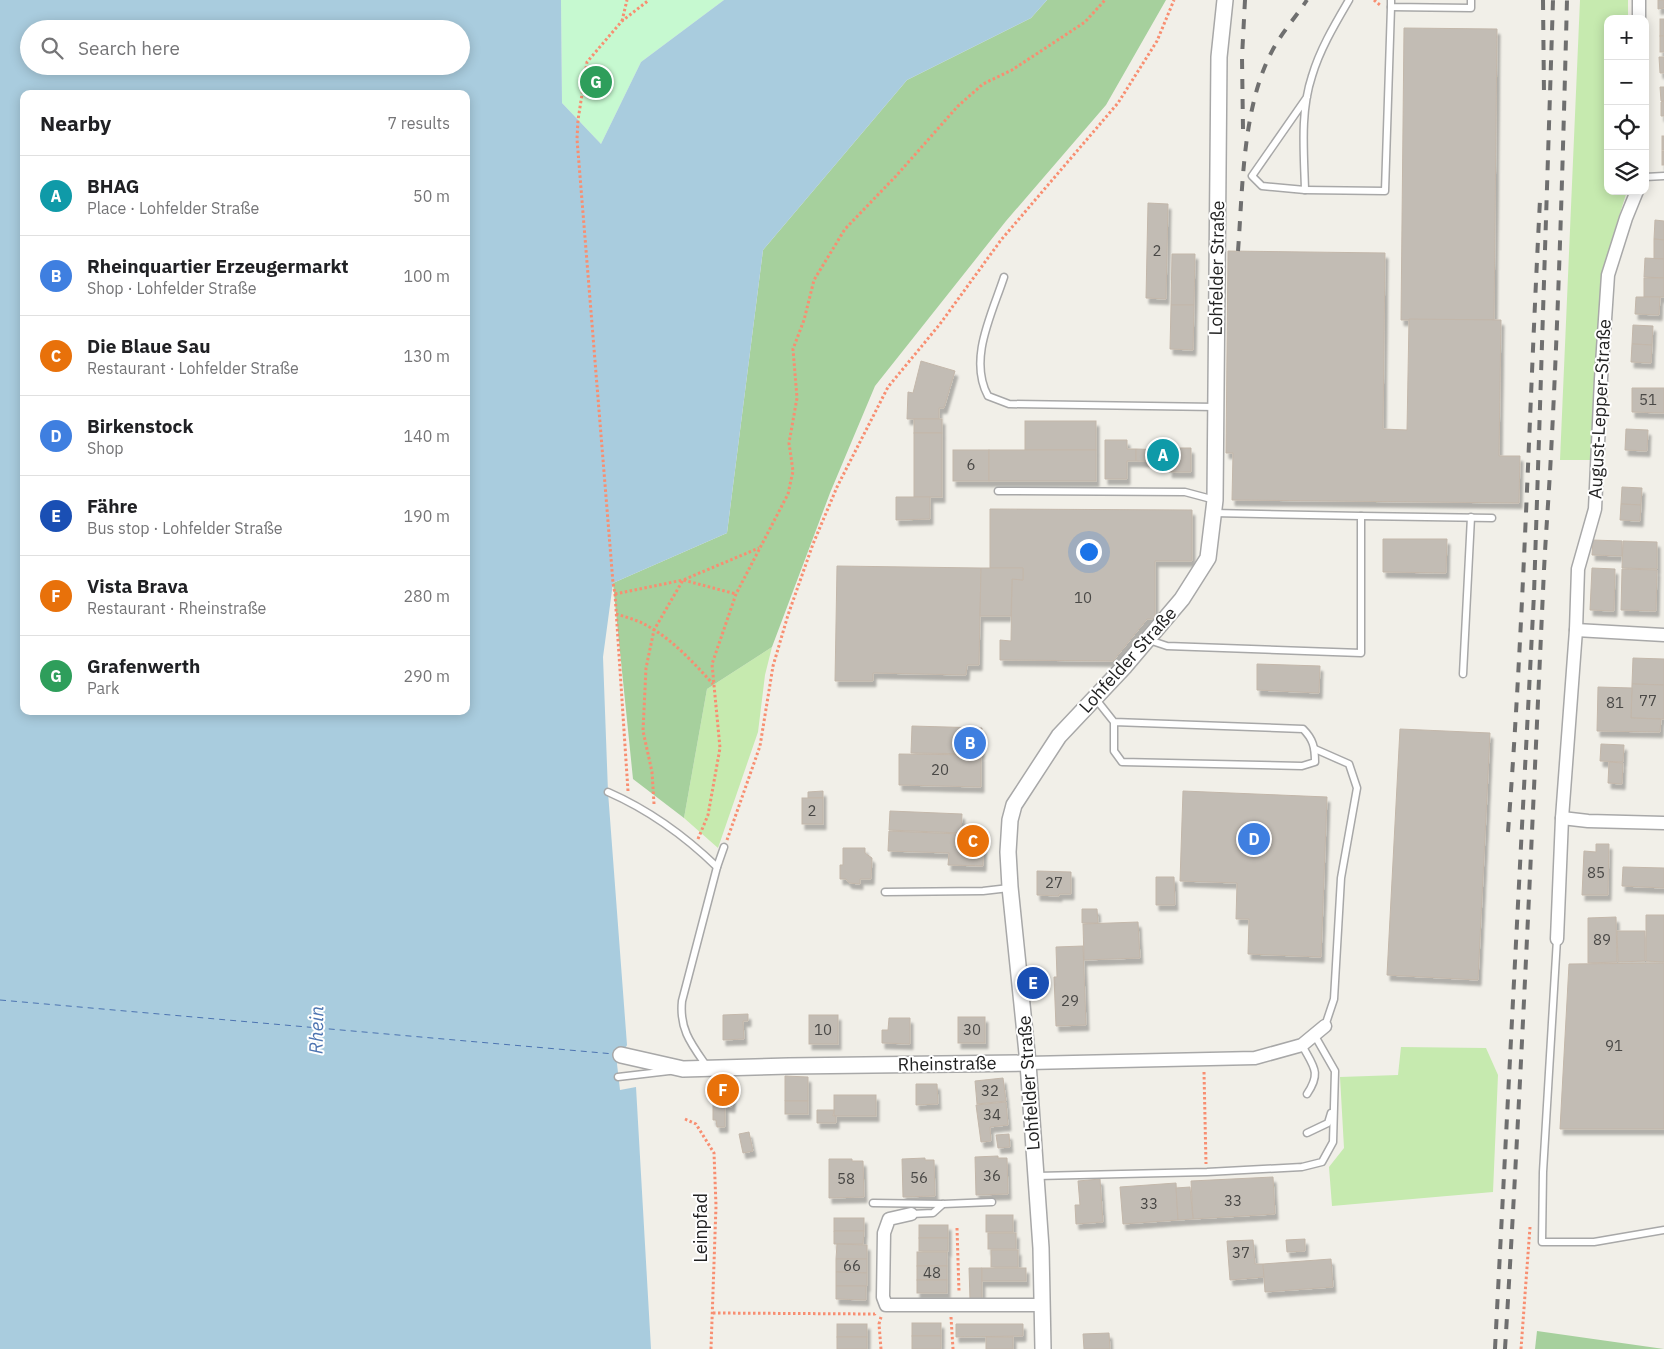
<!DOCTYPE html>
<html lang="en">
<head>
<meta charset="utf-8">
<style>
	body { margin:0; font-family:"IBM Plex Sans",sans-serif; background:#f6f6f6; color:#202124 }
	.controls { position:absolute; right:15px; top:15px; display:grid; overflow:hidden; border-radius:10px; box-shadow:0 2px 12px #0003 }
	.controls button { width:45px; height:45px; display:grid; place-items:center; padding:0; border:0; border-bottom:1px solid #e0e0e0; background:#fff; color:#202124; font:25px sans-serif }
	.you { position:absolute; left:1088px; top:551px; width:18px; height:18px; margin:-12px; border:4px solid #fff; border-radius:50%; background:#1a73e8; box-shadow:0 0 0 8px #1a73e833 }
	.badge { display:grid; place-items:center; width:32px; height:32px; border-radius:50%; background:#111827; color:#fff; font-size:16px; font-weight:700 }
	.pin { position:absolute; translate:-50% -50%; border:2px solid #fff; box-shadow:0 1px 5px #0006 }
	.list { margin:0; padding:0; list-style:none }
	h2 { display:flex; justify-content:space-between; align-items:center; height:65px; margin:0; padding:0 20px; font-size:21px }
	h2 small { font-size:16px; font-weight:400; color:#757577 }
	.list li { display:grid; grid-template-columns:32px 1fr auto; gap:15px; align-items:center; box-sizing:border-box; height:80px; padding:0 20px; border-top:1px solid #e0e0e0 }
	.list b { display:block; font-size:19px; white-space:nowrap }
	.list p { margin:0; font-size:16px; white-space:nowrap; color:#757577 }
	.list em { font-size:16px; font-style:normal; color:#757577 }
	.icon { flex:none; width:28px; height:28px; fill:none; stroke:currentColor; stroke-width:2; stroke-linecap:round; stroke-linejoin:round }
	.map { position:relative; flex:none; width:1664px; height:1349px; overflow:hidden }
	.search { position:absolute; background:#fff; box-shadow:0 2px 12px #0003; left:20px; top:20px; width:450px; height:55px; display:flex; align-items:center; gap:12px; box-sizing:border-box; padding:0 18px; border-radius:28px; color:#757577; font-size:19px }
	.panel { position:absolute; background:#fff; box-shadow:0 2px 12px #0003; left:20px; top:90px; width:450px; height:625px; border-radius:10px }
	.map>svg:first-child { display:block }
</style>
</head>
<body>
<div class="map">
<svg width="1664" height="1349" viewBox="0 0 1664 1349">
	<defs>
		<filter id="shadow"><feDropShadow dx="3" dy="5.5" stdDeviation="1" flood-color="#0004"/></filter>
	</defs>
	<rect width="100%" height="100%" fill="#f1efe8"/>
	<g fill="#c6eaaf">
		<path d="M1580 0H1628V19H1608V191H1627L1602 271 1592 460H1560Z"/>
		<path d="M772 647 765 675 758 732 718 848 684 818 707 689Z"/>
		<path d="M1401 1047 1486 1048 1498 1075 1493 1192 1332 1206 1329 1167 1344 1148 1340 1077 1398 1075Z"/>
	</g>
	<g fill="#a6d09d">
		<path d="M1047 0H1166L1106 105 1006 221 875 386 830 493 772 647 707 689 684 818 633 779 613 583 727 533 763 250 907 80 1031 18Z"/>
		<path d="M1537 1331 1664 1349H1535Z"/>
	</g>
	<path fill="#c6f9d0" d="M561 0H724L641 62 601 144 562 103Z"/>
	<path fill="#a9ccde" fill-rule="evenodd" d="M0 0H561L562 103 601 144 641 62 724 0H1047L1031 18 907 80 763 250 727 533 613 583 603 657 608 792 627 1045 617 1064 620 1090 636 1087 651 1349H0ZM29 29H461V66H29ZM24 94H466V711H24Z"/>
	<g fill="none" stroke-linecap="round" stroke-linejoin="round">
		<path stroke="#4d74b1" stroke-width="1" stroke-dasharray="6 5" stroke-linecap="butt" d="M0 1000 614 1054"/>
	</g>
	<g fill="#c2bcb4" stroke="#c3b7aa" filter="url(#shadow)">
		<path d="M1658 0H1664V8L1658 9Z"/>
		<rect x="1660" y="19" width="4" height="17"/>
		<path d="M1404 28 1497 29 1494 320H1401Z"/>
		<rect x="1660" y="36" width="4" height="16"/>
		<path d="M1659 57H1664V73H1660Z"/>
		<path d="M1660 87H1664V101H1661Z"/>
		<path d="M1664 101V116H1661V102Z"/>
		<rect x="1662" y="136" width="2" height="14"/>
		<rect x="1662" y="151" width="2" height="14"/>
		<path d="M1148 203 1168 204 1166 299 1146 298Z"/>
		<path d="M1655 220 1664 221V240L1654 239Z"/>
		<path d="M1654 239 1664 240V259H1654Z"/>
		<path d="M1228 251 1385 253 1383 429 1407 430 1409 319 1501 320 1499 456H1520L1519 503 1232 500 1233 453H1226Z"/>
		<path d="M1172 254H1195L1194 305H1171Z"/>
		<path d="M1645 258 1664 259V278L1644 277Z"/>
		<rect x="1644" y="278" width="20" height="19"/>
		<path d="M1636 297H1660L1659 315 1635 314Z"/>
		<path d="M1171 305H1194L1193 350 1170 349Z"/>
		<path d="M1633 325 1653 326 1652 345 1632 344Z"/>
		<path d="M1632 344 1652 345 1651 363 1631 362Z"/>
		<path d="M921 361 955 371 944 408H939V419H907L908 392 913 393Z"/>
		<path d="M1632 388H1664V413L1632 412Z"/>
		<rect x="914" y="419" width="28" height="14"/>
		<rect x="1025" y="421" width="71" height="29"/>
		<path d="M1626 429 1648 430 1647 451 1625 450Z"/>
		<rect x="914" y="433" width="28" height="64"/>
		<path d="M1105 440H1127V449H1136V461H1127V479H1105Z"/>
		<path d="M1169 448H1191V472H1169L1170 462 1136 461V449L1169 450Z"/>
		<rect x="953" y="450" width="36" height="31"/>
		<rect x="989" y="450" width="107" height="31"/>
		<path d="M1622 487 1642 488 1641 505 1621 504Z"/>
		<path d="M896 497H930V519L896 520Z"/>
		<path d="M1621 504 1641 505 1640 521 1620 520Z"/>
		<path d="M990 509 1192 510V561H1155V619H1147L1113 661 1000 660V640L1011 641 1012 579 1023 580V568H990Z"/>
		<path d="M1383 539H1447L1446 573 1383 572Z"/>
		<path d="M1593 540 1622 541V556L1592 555Z"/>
		<path d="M1623 541 1657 542V569L1622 568Z"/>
		<path d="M837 566 981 568 979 665H967L966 675 873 673V681H835Z"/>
		<path d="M981 568H1023V580L1012 579 1011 616H980Z"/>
		<path d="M1592 568 1615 569 1614 611 1590 610Z"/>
		<path d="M1622 569 1657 570 1656 611 1621 610Z"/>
		<path d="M1633 658 1664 659V685L1632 684Z"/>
		<path d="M1257 664 1320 666 1319 693 1257 690Z"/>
		<path d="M1632 684 1664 685V719L1631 718Z"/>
		<path d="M1598 687 1632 688 1631 718 1661 719 1660 732 1597 731Z"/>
		<path d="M912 726 982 728 981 754 911 753Z"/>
		<path d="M1400 729 1490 733 1478 980 1387 975Z"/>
		<path d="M1601 744 1624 745 1623 762 1600 761Z"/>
		<path d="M899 754 981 755V787L899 785Z"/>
		<path d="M1609 762 1623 763 1622 784 1608 783Z"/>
		<path d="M823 791V798H808V792Z"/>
		<path d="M1183 791 1327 797 1321 957 1248 954 1249 919H1236L1237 883 1180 881Z"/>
		<rect x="802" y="798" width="21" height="26"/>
		<path d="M890 811 962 814 961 833 889 830Z"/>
		<path d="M889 831 984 835 983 866 948 865 949 853 888 851Z"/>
		<path d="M1596 844H1609L1608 895H1582L1584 851 1596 852Z"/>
		<path d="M843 848H865V853L872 858 871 879H860V884L849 883 846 879H840V865H843Z"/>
		<path d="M1623 867 1664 868V888L1622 886Z"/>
		<path d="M1037 871 1071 872V894H1059V896L1037 895Z"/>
		<path d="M1156 877H1174L1175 905H1156Z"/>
		<path d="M1082 909H1097L1098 923H1082Z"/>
		<path d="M1646 915H1664V962L1646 961Z"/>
		<path d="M1616 917 1617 962 1588 963V918Z"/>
		<path d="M1138 922 1140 958 1084 960 1083 924Z"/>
		<path d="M1617 931H1645V961L1618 962Z"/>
		<path d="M1083 946 1086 1025 1056 1026 1054 977H1057L1056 947Z"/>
		<path d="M1664 963V1129H1560L1569 964Z"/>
		<path d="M748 1014V1021H743L744 1039 723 1040V1015Z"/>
		<rect x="809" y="1015" width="29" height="29"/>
		<rect x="958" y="1017" width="27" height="26"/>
		<path d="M889 1018H910V1044L882 1043V1030H888Z"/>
		<path d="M785 1076 808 1077V1101H785Z"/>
		<path d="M1003 1078 1006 1101 977 1104 975 1081Z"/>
		<path d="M713 1083H733L732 1107 725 1106V1102H718V1099H713Z"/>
		<path d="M916 1084H937L938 1104 916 1105Z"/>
		<rect x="834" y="1095" width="42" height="21"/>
		<path d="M713 1099H718V1102H725V1127H717L716 1120H713Z"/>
		<rect x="785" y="1101" width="23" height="13"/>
		<path d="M1006 1102 1008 1125 990 1127 991 1141 981 1142 976 1105Z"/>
		<path d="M817 1110H834L833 1116H836V1123H817Z"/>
		<path d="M749 1132 753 1151 743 1153 739 1134Z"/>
		<path d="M1009 1134 1010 1147 998 1148 996 1135Z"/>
		<path d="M998 1156V1158H1007L1008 1194 976 1195 975 1157Z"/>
		<path d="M925 1158V1160H934L935 1196 903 1197 902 1159Z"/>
		<path d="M829 1159H852V1161H863L864 1197 829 1198Z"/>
		<path d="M1273 1177 1275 1214 1193 1219 1191 1181Z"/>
		<path d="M1100 1179 1103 1222 1076 1224 1075 1205H1080L1078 1181Z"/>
		<path d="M1176 1183 1178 1220 1123 1224 1120 1187Z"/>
		<path d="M1190 1187 1193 1219 1178 1220 1176 1188Z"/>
		<rect x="986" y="1215" width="27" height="17"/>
		<rect x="834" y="1218" width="30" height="13"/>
		<rect x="919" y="1225" width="29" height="13"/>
		<path d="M834 1231H864L863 1244H834Z"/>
		<rect x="988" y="1233" width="28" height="16"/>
		<rect x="919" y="1238" width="29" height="13"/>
		<path d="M1305 1239V1251L1287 1252 1286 1240Z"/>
		<path d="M1253 1240 1255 1264H1263L1264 1277 1230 1280 1227 1241Z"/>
		<path d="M837 1244 867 1245V1259H836Z"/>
		<rect x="991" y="1250" width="27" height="17"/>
		<rect x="917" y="1252" width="30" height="14"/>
		<path d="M836 1259H867V1273L836 1272Z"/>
		<path d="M1331 1259 1333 1287 1265 1292 1263 1264Z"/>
		<rect x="917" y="1266" width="30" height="14"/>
		<path d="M969 1268H982V1300H970Z"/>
		<rect x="982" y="1268" width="44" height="13"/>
		<path d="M836 1272 867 1273V1286H836Z"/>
		<rect x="917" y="1280" width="30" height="13"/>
		<path d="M836 1286H866V1300L836 1299Z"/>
		<rect x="912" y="1323" width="29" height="13"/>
		<rect x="837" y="1324" width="30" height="13"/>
		<path d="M956 1324H1023V1336L956 1337Z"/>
		<path d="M1109 1333 1110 1349H1084L1083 1334Z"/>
		<rect x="912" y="1336" width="29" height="13"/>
		<rect x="837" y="1337" width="30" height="12"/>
		<rect x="986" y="1337" width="27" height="12"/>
	</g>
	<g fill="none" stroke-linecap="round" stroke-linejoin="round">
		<defs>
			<g id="service">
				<path d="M1391 0V7L1471 8V0"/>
				<path d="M1307 97 1252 176 1262 186 1305 190C1304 152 1300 112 1312 76 1320 49 1335 24 1349 0"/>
				<path d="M1645 177 1664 176"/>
				<path d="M1305 190 1385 191 1391 7"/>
				<path d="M1004 277C992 314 968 359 988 396L1009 404 1216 407"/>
				<path d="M998 491 1185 492 1215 500"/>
				<path d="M1361 516 1492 518"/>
				<path d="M1149 640 1167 646 1361 653V516L1213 513"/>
				<path d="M1463 674 1471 517"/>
				<path d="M1095 698 1114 722 1303 729C1313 739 1315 747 1315 762L1302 766 1122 762 1114 751V722"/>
				<path d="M1315 749 1349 764 1357 788 1341 878 1334 999 1325 1026"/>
				<path d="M608 792C649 810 685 836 717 867"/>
				<path d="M885 892 983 891 1009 888"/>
				<path d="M1557 939 1543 1172 1542 1242H1594L1664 1230"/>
				<path d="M1302 1045C1313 1066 1322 1072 1307 1094"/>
				<path d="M708 1068C692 1045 679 1030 682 1001L717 867 724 847"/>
				<path d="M618 1077 669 1071"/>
				<path d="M1307 1133 1328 1123 1331 1113"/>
				<path d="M1037 1176 1207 1172 1302 1167 1322 1162 1333 1142 1335 1071 1315 1036"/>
				<path d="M873 1203 943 1204 992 1202"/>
				<path d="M911 1214 933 1213 943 1204"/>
			</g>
			<g id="minor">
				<path d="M1639 0V19"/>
				<path d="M1576 630 1664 635"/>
				<path d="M1562 818 1588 821 1664 823"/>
				<path d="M1557 939 1562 818 1576 630 1578 569 1595 509 1601 379 1608 275 1626 218 1637 191"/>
				<path d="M1028 1063 1255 1058 1302 1045 1325 1026"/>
				<path d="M911 1214 889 1219 884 1233 883 1297 886 1305H1043"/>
			</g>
			<g id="tertiary">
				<path d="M621 1055 683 1069 789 1066 1028 1063"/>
				<path d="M1043 1349 1041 1248 1028 1063 1010 887 1008 852 1010 820 1014 805 1059 736 1125 666 1182 599 1208 558 1215 500 1219 57 1225 0"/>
			</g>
		</defs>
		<use href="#service" stroke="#a8a8a8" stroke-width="9"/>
		<use href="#minor" stroke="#a8a8a8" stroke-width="15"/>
		<use href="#tertiary" stroke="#a8a8a8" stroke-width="18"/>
		<g stroke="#f88e71" stroke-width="3" stroke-dasharray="2.5 2.5" stroke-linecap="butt">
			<path d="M1374 0 1380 5"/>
			<path d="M622 21 627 0"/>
			<path d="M615 594 683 580 736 594"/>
			<path d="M616 614C626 617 637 620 646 625 672 639 693 662 713 684"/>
			<path d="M628 791 615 594 613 583 577 139 578 120 587 62 622 21 649 0"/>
			<path d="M654 804 652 772 643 731 646 668 654 630 683 580 759 548"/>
			<path d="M698 839 708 815 720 748 712 664 736 594 788 494 793 471 789 443 797 398 793 349 804 320 814 280 845 229 896 176 958 106 983 84 1012 70 1085 22 1105 0"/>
			<path d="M727 840 760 746 773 666 788 615 813 544 837 487 888 387 940 324 1001 240 1118 103 1157 41 1174 0"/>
			<path d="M1204 1072 1206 1164"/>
			<path d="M685 1119 696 1124 714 1153 716 1206 711 1349"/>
			<path d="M957 1228 959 1292"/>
			<path d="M713 1313 875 1314 877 1312"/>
			<path d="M951 1317 953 1349"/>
			<path d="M881 1349 879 1324 881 1317"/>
			<path d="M1521 1349 1530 1227"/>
		</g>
		<use href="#service" stroke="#fff" stroke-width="6"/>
		<use href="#minor" stroke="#fff" stroke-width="12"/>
		<use href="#tertiary" stroke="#fff" stroke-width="15"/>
		<g stroke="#6f6f6f" stroke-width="4" stroke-dasharray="10 10" stroke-linecap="butt">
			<path d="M1543 0 1544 95"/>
			<path d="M1243 129 1242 57 1245 0"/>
			<path d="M1238 251C1243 186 1242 101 1276 44 1285 29 1297 15 1307 0"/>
			<path d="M1508 832C1524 621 1529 411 1540 200"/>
			<path d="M1495 1349 1534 594 1553 0"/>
			<path d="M1505 1349C1521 1089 1532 829 1544 570 1546 531 1549 493 1551 454 1559 303 1563 152 1567 0"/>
		</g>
	</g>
	<g text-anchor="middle" stroke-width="4" stroke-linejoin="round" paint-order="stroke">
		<g font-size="15" fill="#494846">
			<text x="1157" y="256">2</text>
			<text x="1648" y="405">51</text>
			<text x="971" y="470">6</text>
			<text x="1083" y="603">10</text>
			<text x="1648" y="706">77</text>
			<text x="1615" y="708">81</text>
			<text x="940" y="775">20</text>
			<text x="812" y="816">2</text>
			<text x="1596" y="878">85</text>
			<text x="1054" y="888">27</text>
			<text x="1602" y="945">89</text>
			<text x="1070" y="1006">29</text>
			<text x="823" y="1035">10</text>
			<text x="972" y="1035">30</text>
			<text x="1614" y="1051">91</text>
			<text x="990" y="1096">32</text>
			<text x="992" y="1120">34</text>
			<text x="992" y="1181">36</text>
			<text x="919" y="1183">56</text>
			<text x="846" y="1184">58</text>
			<text x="1233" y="1206">33</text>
			<text x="1149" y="1209">33</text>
			<text x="1241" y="1258">37</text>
			<text x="852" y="1271">66</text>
			<text x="932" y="1278">48</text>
		</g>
		<g font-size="18" fill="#212121" stroke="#fff">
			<text transform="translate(1217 268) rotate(-89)" y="6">Lohfelder Straße</text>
			<text transform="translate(1600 409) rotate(-87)" y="6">August-Lepper-Straße</text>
			<text transform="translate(1128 660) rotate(-48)" y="6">Lohfelder Straße</text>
			<text transform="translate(947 1064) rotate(-1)" y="6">Rheinstraße</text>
			<text transform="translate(1029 1083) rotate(-94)" y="6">Lohfelder Straße</text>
			<text transform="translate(701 1228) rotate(-90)" y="6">Leinpfad</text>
		</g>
		<g font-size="19" font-style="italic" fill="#4d74b1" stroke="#fff">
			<text transform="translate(316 1030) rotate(-89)" y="7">Rhein</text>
		</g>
	</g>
</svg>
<div class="controls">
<button>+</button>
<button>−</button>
<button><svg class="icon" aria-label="locate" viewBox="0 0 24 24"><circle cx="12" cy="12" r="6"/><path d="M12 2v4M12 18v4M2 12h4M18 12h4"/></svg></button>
<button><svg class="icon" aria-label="layers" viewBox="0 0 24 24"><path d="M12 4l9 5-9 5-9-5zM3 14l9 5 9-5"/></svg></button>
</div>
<div class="you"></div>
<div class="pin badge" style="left:1163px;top:455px;background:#0f9aa8">A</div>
<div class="pin badge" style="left:970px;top:743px;background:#3f7fe0">B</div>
<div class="pin badge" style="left:973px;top:841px;background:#e8710a">C</div>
<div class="pin badge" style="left:1254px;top:839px;background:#3f7fe0">D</div>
<div class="pin badge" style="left:1033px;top:983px;background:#1a4fb4">E</div>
<div class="pin badge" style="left:723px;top:1090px;background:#e8710a">F</div>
<div class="pin badge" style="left:596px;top:82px;background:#2e9e5b">G</div>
<div class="search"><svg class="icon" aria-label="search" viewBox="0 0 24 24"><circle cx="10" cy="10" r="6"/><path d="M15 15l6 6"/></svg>Search here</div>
<section class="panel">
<h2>Nearby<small>7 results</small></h2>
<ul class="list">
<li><span class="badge" style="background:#0f9aa8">A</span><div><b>BHAG</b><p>Place · Lohfelder Straße</p></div><em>50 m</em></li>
<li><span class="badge" style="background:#3f7fe0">B</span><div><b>Rheinquartier Erzeugermarkt</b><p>Shop · Lohfelder Straße</p></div><em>100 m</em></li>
<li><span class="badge" style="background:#e8710a">C</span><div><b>Die Blaue Sau</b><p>Restaurant · Lohfelder Straße</p></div><em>130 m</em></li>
<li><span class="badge" style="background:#3f7fe0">D</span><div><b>Birkenstock</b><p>Shop</p></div><em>140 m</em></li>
<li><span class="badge" style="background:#1a4fb4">E</span><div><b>Fähre</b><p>Bus stop · Lohfelder Straße</p></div><em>190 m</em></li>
<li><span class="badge" style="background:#e8710a">F</span><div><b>Vista Brava</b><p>Restaurant · Rheinstraße</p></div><em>280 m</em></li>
<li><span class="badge" style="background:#2e9e5b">G</span><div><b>Grafenwerth</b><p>Park</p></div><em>290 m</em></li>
</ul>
</section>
</div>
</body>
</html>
